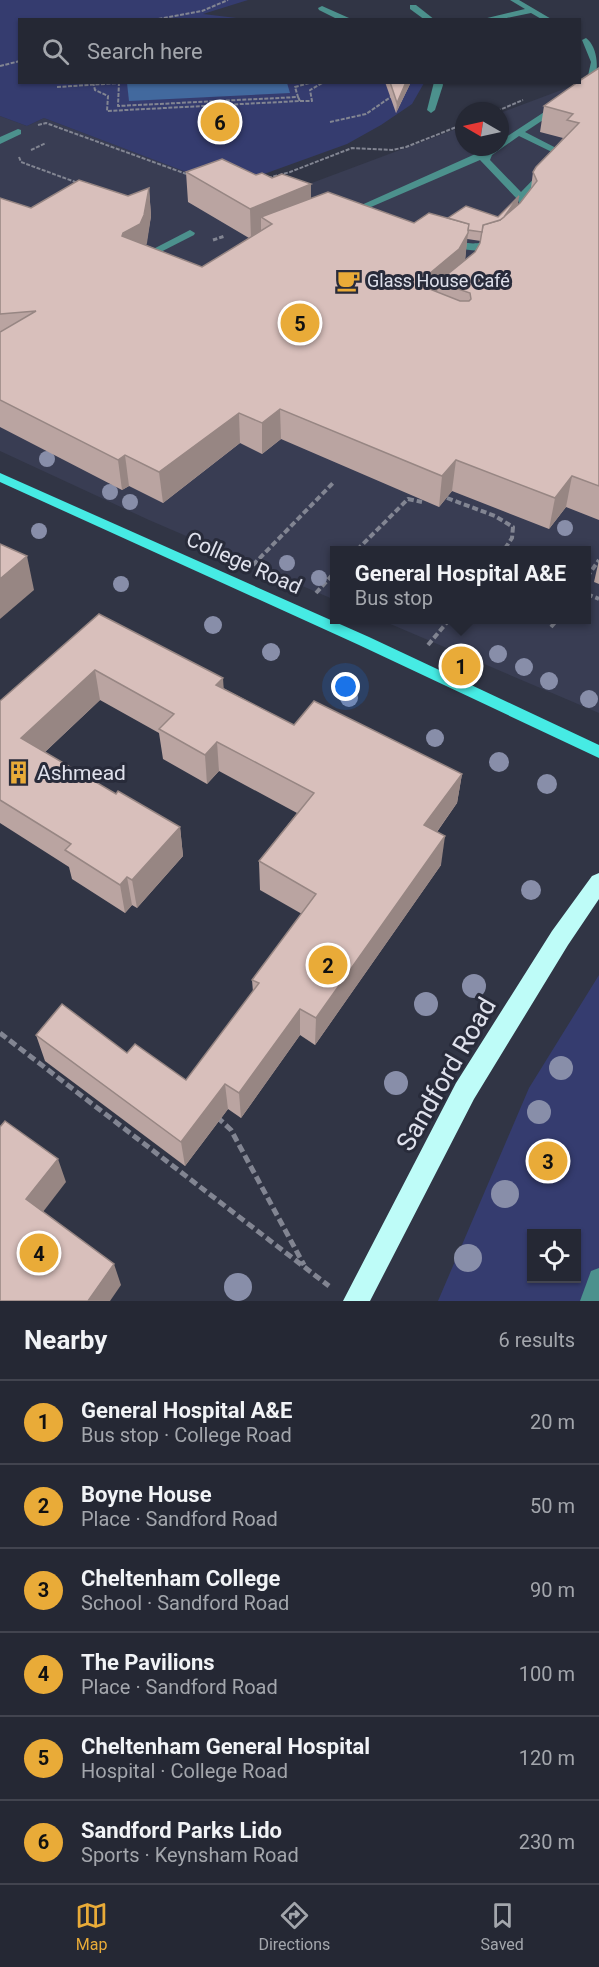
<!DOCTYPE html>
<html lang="en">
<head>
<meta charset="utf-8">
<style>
	body { margin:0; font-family:Roboto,sans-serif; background:#2d303c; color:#f1f3f6 }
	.controls { position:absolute; right:18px; bottom:18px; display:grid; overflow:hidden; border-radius:0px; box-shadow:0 2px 4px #0004 }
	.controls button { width:54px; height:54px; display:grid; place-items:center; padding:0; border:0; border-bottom:2px solid #42444f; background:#252834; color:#f1f3f6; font:30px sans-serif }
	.compass { position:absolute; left:455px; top:102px; width:54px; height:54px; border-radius:50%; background:#252834; box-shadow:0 2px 4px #0004; rotate:279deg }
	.you { position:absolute; left:346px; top:687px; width:21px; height:21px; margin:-15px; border:4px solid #fff; border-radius:50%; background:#1a73e8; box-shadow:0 0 0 9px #1a73e833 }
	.badge { display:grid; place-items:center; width:39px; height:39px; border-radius:50%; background:#e9ab38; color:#111; font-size:20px; font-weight:700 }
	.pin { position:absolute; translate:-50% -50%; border:3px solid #fff; box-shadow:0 2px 6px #0006 }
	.popup { position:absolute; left:330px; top:546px; width:261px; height:78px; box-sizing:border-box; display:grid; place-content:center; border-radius:0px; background:#252834; filter:drop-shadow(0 2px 4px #0005); font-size:20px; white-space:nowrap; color:#a3a6ac }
	.popup b { font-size:22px; color:#f1f3f6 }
	.popup::after { content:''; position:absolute; left:50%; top:100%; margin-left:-12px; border:12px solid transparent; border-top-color:#252834 }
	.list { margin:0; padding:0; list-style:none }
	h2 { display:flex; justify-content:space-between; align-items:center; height:78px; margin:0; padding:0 24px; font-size:26px }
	h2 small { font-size:20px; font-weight:400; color:#a3a6ac }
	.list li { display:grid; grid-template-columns:39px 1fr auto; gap:18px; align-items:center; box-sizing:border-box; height:84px; padding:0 24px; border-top:2px solid #42444f }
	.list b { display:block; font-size:22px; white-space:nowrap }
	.list p { margin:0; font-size:20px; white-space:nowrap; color:#a3a6ac }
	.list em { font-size:20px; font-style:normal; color:#a3a6ac }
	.icon { flex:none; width:33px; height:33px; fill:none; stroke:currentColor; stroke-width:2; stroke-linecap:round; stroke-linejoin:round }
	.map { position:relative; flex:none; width:599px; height:1301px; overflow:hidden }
	.search { position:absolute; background:#252834; box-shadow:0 2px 4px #0004; left:18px; right:18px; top:18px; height:66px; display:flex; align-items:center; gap:15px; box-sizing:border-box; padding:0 21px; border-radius:0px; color:#a3a6ac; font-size:22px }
	.sheet { height:582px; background:#252834 }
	nav { display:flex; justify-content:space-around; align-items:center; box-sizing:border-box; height:84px; border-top:2px solid #42444f; background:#252834; font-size:16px; color:#a3a6ac }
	nav a { display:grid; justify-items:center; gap:3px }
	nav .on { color:#e9ab38 }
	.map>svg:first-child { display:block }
</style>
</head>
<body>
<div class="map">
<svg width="599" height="1301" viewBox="0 0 599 1301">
	<rect width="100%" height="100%" fill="#313545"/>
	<path fill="#393d53" d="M599 76V713L381 620H587V550H335V600L149 520 0 451V116L27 126 44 118 194 175 277 196 464 126V147H500V113Z"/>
	<g fill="#353c6f" fill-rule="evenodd">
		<path d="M0 0H248L203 14 245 19 20 20V82L424 83 412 104 381 125 347 144 264 174 243 177 194 175 44 118 27 126 0 116Z"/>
		<path d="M599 975V1301H438L529 1088ZM532 1234H576V1278H532Z"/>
	</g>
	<path fill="#42699e" d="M127 83H287L290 93 129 101Z"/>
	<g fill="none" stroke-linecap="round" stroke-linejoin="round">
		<g stroke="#828592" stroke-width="2" stroke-dasharray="4 1.5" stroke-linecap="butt">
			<path d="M153 20 202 11 228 0"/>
			<path d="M0 66 20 61"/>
			<path d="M93 82 95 90 108 96 107 111 300 101 298 97"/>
			<path d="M119 82 118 106 298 97 295 87 313 82"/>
			<path d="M57 87 119 83"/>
			<path d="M300 101H312L310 90 324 82"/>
			<path d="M497 111 523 100"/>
			<path d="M330 122 366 114 395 94"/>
			<path d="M38 125 46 123 189 175"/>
			<path d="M31 150 46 143"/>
			<path d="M19 157 21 162 78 183"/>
			<path d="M268 178 290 172 352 148 392 150 406 147 464 124"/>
		</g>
		<path stroke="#828592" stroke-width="3" stroke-dasharray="4.5 2" stroke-linecap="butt" d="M213 240 225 236"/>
		<g stroke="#828592" stroke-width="4" stroke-dasharray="6 3" stroke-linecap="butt">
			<path d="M447 498 495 516 513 527 512 538 504 550"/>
			<path d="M357 550 408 499 422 502"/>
			<path d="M253 565 334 482"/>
			<path d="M587 577 599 560"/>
			<path d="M316 593 335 572"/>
			<path d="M587 594 599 599"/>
			<path d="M551 627 557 620"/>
			<path d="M428 645 449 620"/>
		</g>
		<g stroke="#828592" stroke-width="5" stroke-dasharray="8 4" stroke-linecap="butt">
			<path d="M0 1033 329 1286"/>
			<path d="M217 1117 231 1130 304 1265"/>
		</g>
		<g fill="#4c918d" fill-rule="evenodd">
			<path d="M510 0H519L553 20H543L531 13 497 20H479L525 9Z"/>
			<path d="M410 5H416L435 20H425L410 9Z"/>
			<path d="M322 6 349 18 350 20H339L319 10 318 8Z"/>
			<path d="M586 38C599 48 599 72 593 87L590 88 586 85 591 62 582 40Z"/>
			<path d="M434 82H442L443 85 435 110 431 113 427 110Z"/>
			<path d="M558 103 562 106 561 108 525 132 564 152C559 173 536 181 527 199L531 207 523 219 514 217 521 207 518 200 480 160 357 213 348 211 491 147H500V141ZM519 136 554 153 550 162 521 192 490 160 492 155Z"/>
			<path d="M18 129 21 130V134L0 144V137Z"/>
			<path d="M190 230 195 233 194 235 143 261 134 259Z"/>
			<path d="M448 238C469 244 473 246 494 239L499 242C484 256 462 250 444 243V239Z"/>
			<path d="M599 1268V1301H580L591 1271Z"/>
		</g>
		<path fill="#46ebe4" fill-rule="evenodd" d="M0 473 369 637 599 745V758L359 645 0 482Z"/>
		<path fill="#befcf8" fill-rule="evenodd" d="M599 873V899L568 945 474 1099 370 1301H343L456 1083 552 931 592 876Z"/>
	</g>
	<g fill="#888ea9">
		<circle cx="47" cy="459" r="8"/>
		<circle cx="110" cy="492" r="8"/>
		<circle cx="130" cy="502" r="8"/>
		<circle cx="565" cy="528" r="8"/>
		<circle cx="39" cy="531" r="8"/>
		<circle cx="287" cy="563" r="8"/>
		<circle cx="319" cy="578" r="8"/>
		<circle cx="121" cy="584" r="8"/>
		<circle cx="213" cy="625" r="9"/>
		<circle cx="271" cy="652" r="9"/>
		<circle cx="498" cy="654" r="9"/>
		<circle cx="524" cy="667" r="9"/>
		<circle cx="549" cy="681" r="9"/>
		<circle cx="349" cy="698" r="9"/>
		<circle cx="589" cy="699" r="9"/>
		<circle cx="435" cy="738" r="9"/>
		<circle cx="499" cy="762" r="10"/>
		<circle cx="547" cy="784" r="10"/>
		<circle cx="531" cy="890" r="10"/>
		<circle cx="474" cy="986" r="12"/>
		<circle cx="426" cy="1004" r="12"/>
		<circle cx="561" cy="1068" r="12"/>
		<circle cx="396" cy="1083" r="12"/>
		<circle cx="539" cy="1112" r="12"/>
		<circle cx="505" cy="1194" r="14"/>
		<circle cx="468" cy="1258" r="14"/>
		<circle cx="238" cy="1287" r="14"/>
	</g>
	<g fill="#baa4a1" fill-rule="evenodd">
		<path d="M599 68V520L566 507 549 529 452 491 439 507 281 439 262 454 240 443 163 503 129 486 122 490 0 427V198L31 208 128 196 149 188 151 216 146 245 202 267 249 238 188 202 186 172 256 175 311 199 414 223 448 218 498 217 520 203 531 188 533 172 563 138 540 132 544 106ZM467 239 481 241 475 252 465 260Z"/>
		<path d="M385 82H411L396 113Z"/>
		<path d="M599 560V584L594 582Z"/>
		<path d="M99 614 223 678V688L294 725 462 774 457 803 437 832 441 865 315 1045 300 1035 241 1118 228 1109 185 1166 45 1061 36 1035 127 1053 186 1080 253 992 252 980 302 914 260 890 259 861 297 813 219 771 207 784 163 759 159 733 100 700 45 752 116 794 180 827 183 856 137 908 132 905 125 913 72 879 69 867 0 823V701Z"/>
	</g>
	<g fill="#978683">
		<path d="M406 82H411L396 113 397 103Z"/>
		<path d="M311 184V214L261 217V235L251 239 250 209Z"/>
		<path d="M149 188 151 216 147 243 143 252 122 236Z"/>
		<path d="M519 196 518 205 485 232Z"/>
		<path d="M468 233 465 261 438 282 437 294 417 284Z"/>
		<path d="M280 409 281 439 262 454V423Z"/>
		<path d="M239 413 240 443 163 503 159 472Z"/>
		<path d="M125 455 129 486 122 490 118 460Z"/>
		<path d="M456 460 452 491 439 507 442 476Z"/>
		<path d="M572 476 566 507 549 529 555 498Z"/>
		<path d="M27 556 34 590 0 619V579Z"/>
		<path d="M95 670 100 700 29 767 21 738Z"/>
		<path d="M223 678 225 708 216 685Z"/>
		<path d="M217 742 219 771 207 784 205 755Z"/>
		<path d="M462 774 457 803 421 854 424 825Z"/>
		<path d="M180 827 183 856 137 908 132 880Z"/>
		<path d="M445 836 441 865 315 1045 316 1018Z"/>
		<path d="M127 877 132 905 125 913 120 885Z"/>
		<path d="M300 1009V1035L241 1118 239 1093Z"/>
		<path d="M225 1084 228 1109 185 1166 181 1142Z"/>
		<path d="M58 1159 66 1182 36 1221 26 1199Z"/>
		<path d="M114 1264 121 1285 110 1301H88Z"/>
	</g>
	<g fill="#d8bfbb" stroke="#978683" stroke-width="1.5">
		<path d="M599 68V486L572 476 555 498 456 460 442 476 280 409 262 423 239 413 159 472 125 455 118 460 0 400V332L36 311 0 314V198L31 208 79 180 128 196 149 188 144 215 140 224 123 233 122 236 202 267 272 224 261 217 328 192 414 223 429 213 469 224 468 233 459 249 417 284 460 301H469L471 299 470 293 438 282 475 252 480 243 483 225 500 220 520 203 537 181 533 172 536 167 579 123 567 120 573 114 544 106 578 82H579V81Z"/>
		<path d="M390 82H406L397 103Z"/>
		<path d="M222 159 256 175 262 173 272 178 282 174 311 184 250 209 186 172Z"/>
		<path d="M519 196 504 217 500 220 483 225 482 232 468 230 469 224 448 218 466 206 498 217Z"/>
		<path d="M0 544 27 556 0 579Z"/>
		<path d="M99 614 223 678 216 685 294 725 314 701 462 774 424 825 445 836 316 1018 300 1009 239 1093 225 1084 181 1142 36 1035 62 1004 127 1053 135 1044 186 1080 259 983 252 980 316 894 259 861 314 793 217 742 205 755 159 729 174 714 95 670 21 738 116 794 118 791 180 827 132 880 127 877 120 885 65 850 71 844 0 800V701Z"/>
		<path d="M5 1121 58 1159 26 1199 114 1264 88 1301H0V1127Z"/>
	</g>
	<defs>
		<symbol id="cafe-bare" viewBox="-9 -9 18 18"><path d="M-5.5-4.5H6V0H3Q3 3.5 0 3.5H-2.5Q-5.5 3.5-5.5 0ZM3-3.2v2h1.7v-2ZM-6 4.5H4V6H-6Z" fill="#e9ab38" stroke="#282b3a" stroke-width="2.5" paint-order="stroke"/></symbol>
		<symbol id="building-bare" viewBox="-9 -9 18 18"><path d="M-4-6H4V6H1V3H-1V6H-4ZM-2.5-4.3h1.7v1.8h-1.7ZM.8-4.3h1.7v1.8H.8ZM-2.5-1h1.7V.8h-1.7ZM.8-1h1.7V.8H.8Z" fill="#e9ab38" stroke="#282b3a" stroke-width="2.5" paint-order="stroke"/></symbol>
	</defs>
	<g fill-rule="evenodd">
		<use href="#cafe-bare" x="332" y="264" width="33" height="33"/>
		<use href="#building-bare" x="2" y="756" width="33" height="33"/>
	</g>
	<g text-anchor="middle" stroke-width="6" stroke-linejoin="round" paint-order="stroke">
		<g font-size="18" fill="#dfe1ec" stroke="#282b3a" text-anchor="start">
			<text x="367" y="287">Glass House Café</text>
		</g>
		<g font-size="21" fill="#dfe1ec" stroke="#282b3a">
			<text transform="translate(244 563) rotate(24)" y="7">College Road</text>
		</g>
		<g font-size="21" fill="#dfe1ec" stroke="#282b3a" text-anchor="start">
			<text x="37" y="780">Ashmead</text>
		</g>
		<g font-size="26" fill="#dfe1ec" stroke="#282b3a">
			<text transform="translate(446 1074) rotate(-60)" y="9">Sandford Road</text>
		</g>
	</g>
</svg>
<div class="controls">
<button><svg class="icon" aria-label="locate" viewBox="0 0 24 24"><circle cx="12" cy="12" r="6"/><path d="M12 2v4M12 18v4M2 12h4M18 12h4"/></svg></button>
</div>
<svg class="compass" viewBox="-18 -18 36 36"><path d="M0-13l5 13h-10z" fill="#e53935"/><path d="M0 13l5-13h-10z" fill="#a3a6ac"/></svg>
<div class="you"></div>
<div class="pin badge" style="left:461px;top:666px">1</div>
<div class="popup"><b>General Hospital A&amp;E</b>Bus stop</div>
<div class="pin badge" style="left:328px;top:965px">2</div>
<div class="pin badge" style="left:548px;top:1161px">3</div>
<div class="pin badge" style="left:39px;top:1253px">4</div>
<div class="pin badge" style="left:300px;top:323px">5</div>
<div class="pin badge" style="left:220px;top:122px">6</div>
<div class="search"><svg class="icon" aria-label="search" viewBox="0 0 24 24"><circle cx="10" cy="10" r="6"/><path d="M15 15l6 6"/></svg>Search here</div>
</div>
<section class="sheet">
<h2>Nearby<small>6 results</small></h2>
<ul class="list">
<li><span class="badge">1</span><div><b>General Hospital A&amp;E</b><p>Bus stop · College Road</p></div><em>20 m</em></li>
<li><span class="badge">2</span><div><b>Boyne House</b><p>Place · Sandford Road</p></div><em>50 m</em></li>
<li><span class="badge">3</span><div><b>Cheltenham College</b><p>School · Sandford Road</p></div><em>90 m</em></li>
<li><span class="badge">4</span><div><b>The Pavilions</b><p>Place · Sandford Road</p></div><em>100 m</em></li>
<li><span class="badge">5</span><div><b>Cheltenham General Hospital</b><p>Hospital · College Road</p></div><em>120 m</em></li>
<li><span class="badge">6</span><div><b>Sandford Parks Lido</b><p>Sports · Keynsham Road</p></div><em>230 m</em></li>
</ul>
</section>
<nav>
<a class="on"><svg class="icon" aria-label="map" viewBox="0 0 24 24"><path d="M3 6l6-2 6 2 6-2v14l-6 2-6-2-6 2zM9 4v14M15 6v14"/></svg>Map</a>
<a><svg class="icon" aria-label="directions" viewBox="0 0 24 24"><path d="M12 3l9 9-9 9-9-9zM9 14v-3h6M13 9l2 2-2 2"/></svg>Directions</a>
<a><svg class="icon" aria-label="saved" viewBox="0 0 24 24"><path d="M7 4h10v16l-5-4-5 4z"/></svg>Saved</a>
</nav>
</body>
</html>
